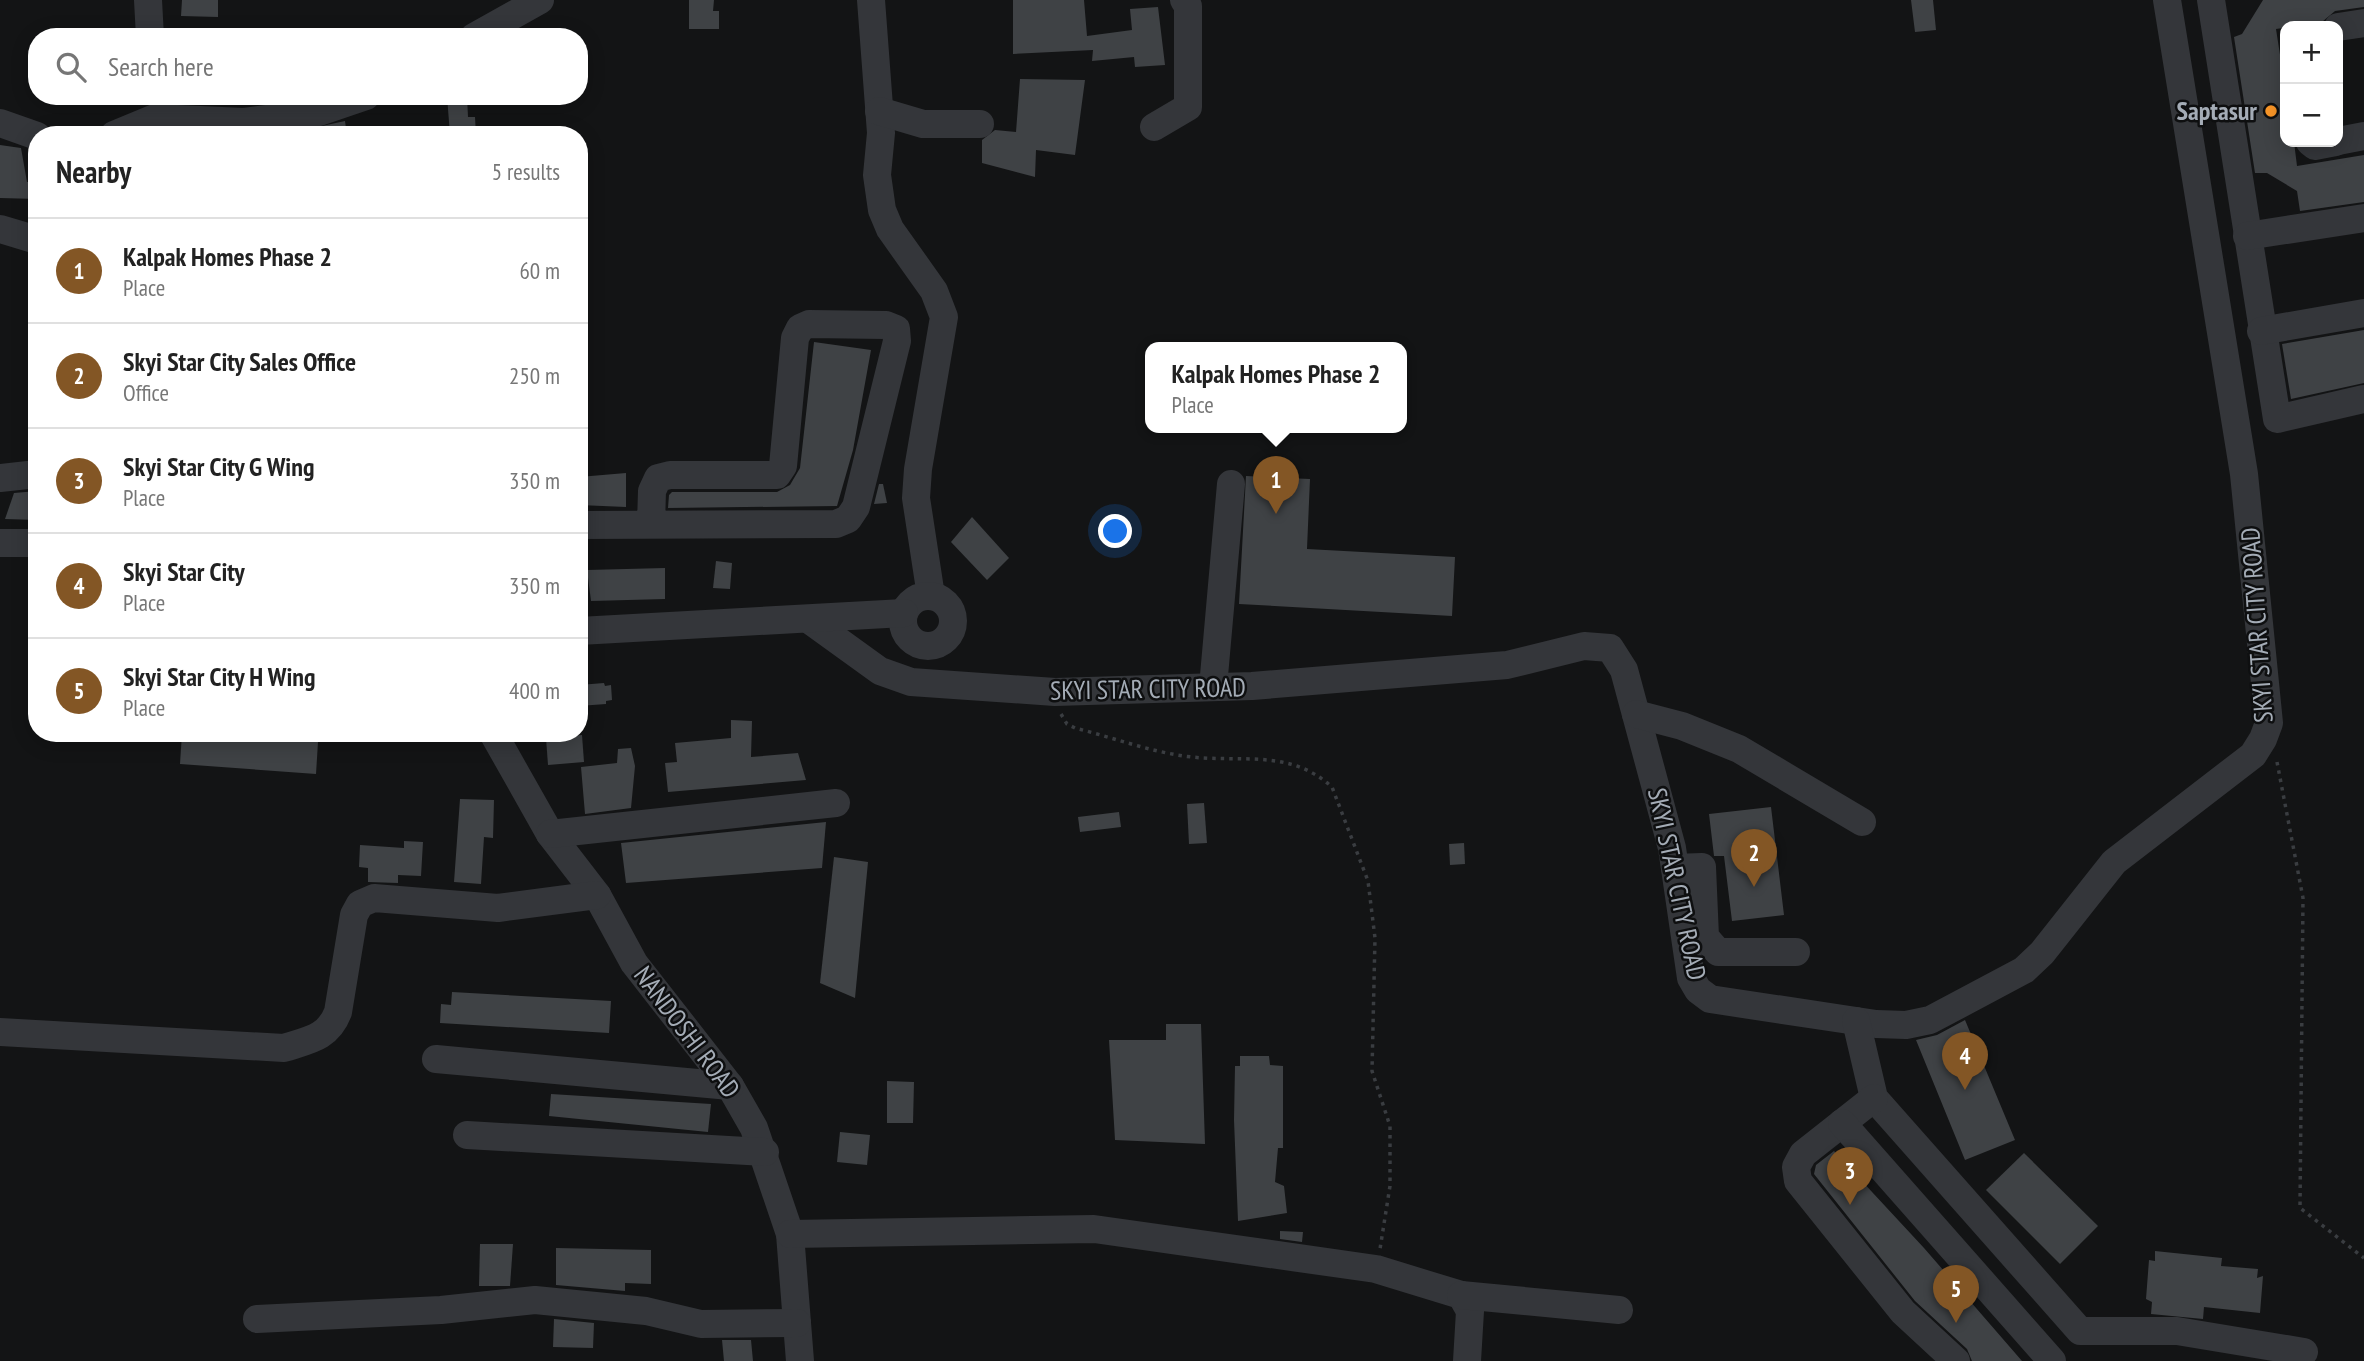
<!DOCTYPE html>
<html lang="en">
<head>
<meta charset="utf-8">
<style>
	body { margin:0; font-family:"PT Sans Narrow",sans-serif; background:#f6f6f6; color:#222 }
	.controls { position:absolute; right:21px; top:21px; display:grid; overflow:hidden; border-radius:14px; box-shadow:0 4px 18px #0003 }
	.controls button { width:63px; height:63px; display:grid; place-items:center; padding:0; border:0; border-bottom:2px solid #e0e0e0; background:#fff; color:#222; font:35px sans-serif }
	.you { position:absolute; left:1116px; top:532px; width:24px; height:24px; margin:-18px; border:5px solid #fff; border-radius:50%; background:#1a73e8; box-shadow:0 0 0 10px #1a73e833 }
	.badge { display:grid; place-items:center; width:46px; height:46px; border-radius:50%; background:#835625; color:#fff; font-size:23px; font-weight:700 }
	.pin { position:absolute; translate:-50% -58px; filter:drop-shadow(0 2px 4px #0008) }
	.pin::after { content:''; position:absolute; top:37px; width:24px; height:21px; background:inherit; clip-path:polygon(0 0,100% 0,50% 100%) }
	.popup { position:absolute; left:1145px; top:342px; width:262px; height:91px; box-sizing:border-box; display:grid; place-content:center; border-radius:14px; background:#fff; filter:drop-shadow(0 2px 5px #0005); font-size:23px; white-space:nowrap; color:#767676 }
	.popup b { font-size:26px; color:#222 }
	.popup::after { content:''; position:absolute; left:50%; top:100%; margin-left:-14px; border:14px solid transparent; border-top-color:#fff }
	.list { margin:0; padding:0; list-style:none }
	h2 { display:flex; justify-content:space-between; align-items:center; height:91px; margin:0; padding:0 28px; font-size:30px }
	h2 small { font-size:23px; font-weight:400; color:#767676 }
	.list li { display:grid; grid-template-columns:46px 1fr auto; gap:21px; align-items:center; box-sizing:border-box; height:105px; padding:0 28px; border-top:2px solid #e0e0e0 }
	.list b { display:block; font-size:26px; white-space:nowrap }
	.list p { margin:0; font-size:23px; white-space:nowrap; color:#767676 }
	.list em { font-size:23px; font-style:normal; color:#767676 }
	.icon { flex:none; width:38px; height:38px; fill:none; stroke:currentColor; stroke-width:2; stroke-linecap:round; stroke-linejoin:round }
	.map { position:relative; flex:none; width:2364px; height:1361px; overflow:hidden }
	.search { position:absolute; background:#fff; box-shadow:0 4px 18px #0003; left:28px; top:28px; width:560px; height:77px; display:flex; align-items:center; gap:18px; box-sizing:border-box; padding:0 24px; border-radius:28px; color:#767676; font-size:26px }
	.panel { position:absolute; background:#fff; box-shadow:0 4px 18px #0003; left:28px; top:126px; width:560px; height:616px; border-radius:28px }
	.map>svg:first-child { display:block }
</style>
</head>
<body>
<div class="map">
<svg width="2364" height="1361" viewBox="0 0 2364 1361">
	<rect width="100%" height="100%" fill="#131415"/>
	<g fill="#3f4245">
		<path d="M182 0H218V17L181 16Z"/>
		<path d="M689 0H714L713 11H719V29H689Z"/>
		<path d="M1013 0H1084L1087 36 1132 30 1130 9 1158 7 1165 65 1135 67 1134 57 1092 61 1093 50 1013 54Z"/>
		<path d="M1911 0H1933L1936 30 1915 32Z"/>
		<path d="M2263 0H2364V7L2335 11 2322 22 2276 29 2285 87V142H2294L2297 166 2364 155V202L2300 211 2297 191 2267 173H2255L2234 37 2242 34Z"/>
		<path d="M1020 79 1085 80 1075 155 1036 150 1035 177 982 163V140L995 130 1016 132Z"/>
		<path d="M447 96H467L468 117H475L476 135H450Z"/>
		<path d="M345 121 347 135H299V131Z"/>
		<path d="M0 145 21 148 27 182 37 181V199L0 198Z"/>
		<path d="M2364 330V383L2291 399 2282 344Z"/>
		<path d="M814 342 871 350 853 450 837 506 668 508 669 495 672 492H777L790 485 800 468Z"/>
		<path d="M626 473V507L579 505V477Z"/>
		<path d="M1246 476 1310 479 1307 549 1455 557 1452 616 1239 604Z"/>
		<path d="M879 484H883L887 503 874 504Z"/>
		<path d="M37 491V520L5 519 14 493Z"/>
		<path d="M972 517 1009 558 987 580 951 542Z"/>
		<path d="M716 561 732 563 730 589 713 588Z"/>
		<path d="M665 568V599L591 601 587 570Z"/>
		<path d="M604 683 605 686 611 685 612 700 606 701V704L579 706V685Z"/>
		<path d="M731 720 752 721 751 757 798 753 806 780 668 792 665 763 677 762 675 743 731 738Z"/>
		<path d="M182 733 318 742 316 774 180 764Z"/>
		<path d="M582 735 584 762 548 765 546 738Z"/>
		<path d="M631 748 635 766 631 808 585 814 581 767 617 763 618 749Z"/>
		<path d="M460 799 494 800 493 838 484 837 481 884 454 882Z"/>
		<path d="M1204 803 1207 843 1189 844 1187 804Z"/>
		<path d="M1771 807 1784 915 1732 921 1724 856H1714L1709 814Z"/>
		<path d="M1119 812 1121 827 1080 832 1078 817Z"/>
		<path d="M826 822 822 868 626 883 621 843Z"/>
		<path d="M404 841 423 842 421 876 398 875V883L368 882V868L359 867 360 845 404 848Z"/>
		<path d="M1464 843 1465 864 1450 865 1449 844Z"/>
		<path d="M834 857 868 862 855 998 820 983Z"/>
		<path d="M452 992 611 1001 609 1033 440 1023 441 1004 451 1005Z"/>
		<path d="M1965 1020 2015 1140 1965 1160 1916 1040 1937 1035Z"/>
		<path d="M1166 1024H1201L1205 1144 1115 1140 1109 1040H1166Z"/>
		<path d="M1240 1056H1269L1270 1065 1283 1066V1148H1278L1275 1182 1284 1186 1287 1213 1238 1221 1234 1120 1235 1066H1240Z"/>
		<path d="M887 1081 914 1082 913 1123H887Z"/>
		<path d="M551 1094 711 1104 708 1132 549 1116Z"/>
		<path d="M840 1132 870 1135 867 1165 837 1162Z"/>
		<path d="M1834 1151 1924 1248 2022 1361H1972L1967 1349 1915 1301 1814 1174 1816 1165Z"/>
		<path d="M2024 1153 2098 1226 2060 1264 1986 1190Z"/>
		<path d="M1280 1231 1303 1232 1302 1242 1280 1239Z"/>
		<path d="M480 1244H513L510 1286H479Z"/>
		<path d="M556 1248 651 1250V1284L625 1283V1291L556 1285Z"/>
		<path d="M2155 1251 2222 1258 2221 1266 2258 1269 2257 1278 2263 1276 2260 1313 2204 1307 2203 1319 2151 1314 2152 1302 2146 1299 2149 1260 2155 1261Z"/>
		<path d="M554 1319 594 1323 593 1348 553 1347Z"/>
		<path d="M722 1340H751L753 1361H724Z"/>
	</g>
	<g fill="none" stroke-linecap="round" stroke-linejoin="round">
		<g stroke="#3a3d41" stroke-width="3.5" stroke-dasharray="3.5 5" stroke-linecap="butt">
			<path d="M1061 714 1067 724 1075 728C1111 737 1148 751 1184 756 1238 764 1288 747 1332 787L1368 881 1375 938 1372 1071 1390 1126V1186L1380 1249"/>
			<path d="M2277 762 2303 898 2300 1208 2364 1258"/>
		</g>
		<g stroke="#34363a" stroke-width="28">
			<path d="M148 0 150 37"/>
			<path d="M871 0 881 133 877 175 882 210 890 229 934 291 944 317 918 469 916 498 931 596"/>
			<path d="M2211 0 2277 419 2364 399"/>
			<path d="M2338 27 2364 23"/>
			<path d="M474 37 540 0"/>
			<path d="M879 111 923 124H980"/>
			<path d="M0 123 37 136"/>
			<path d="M1154 127 1188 107V6L1184 0"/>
			<path d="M114 135 155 118 244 122 319 112 366 96"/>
			<path d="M2338 141 2364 136"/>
			<path d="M2310 142 2315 146 2336 142"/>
			<path d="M0 229 37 240"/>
			<path d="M2247 236 2364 218"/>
			<path d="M2261 331 2364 313"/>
			<path d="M0 478 37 474"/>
			<path d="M579 525 836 524 848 519 856 507 897 341 896 329 886 325 809 324 800 328 795 338 783 466 777 475H670L658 478 652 491 651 524"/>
			<path d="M0 543H37"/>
			<circle cx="928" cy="621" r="25"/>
			<path d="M808 619 880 671 911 682 1055 692 1252 686 1507 665 1584 646 1610 648 1624 670 1672 848 1691 978 1698 990 1710 999 1876 1024 1906 1025 1930 1020 2024 970 2042 953 2114 862 2253 755 2263 739 2269 723 2244 474 2167 0"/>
			<path d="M579 631 904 613"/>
			<path d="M1213 687 1231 484"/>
			<path d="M1636 714 1682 726 1739 749 1862 822"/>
			<path d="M493 733 550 834 597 895 634 963 730 1086 754 1128 790 1234 800 1361"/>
			<path d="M550 834 836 803"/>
			<path d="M1675 868 1702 867 1705 937 1718 952H1796"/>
			<path d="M1856 1021 1874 1098 2080 1331H2177L2304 1352"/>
			<path d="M0 1032 284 1048C309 1040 328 1038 338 1012L354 915 360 904 374 898 498 908 597 895"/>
			<path d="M436 1059 730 1086"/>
			<path d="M1874 1098 1803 1154 1796 1167 1798 1181 1903 1312 1956 1361"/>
			<path d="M1842 1123 2052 1361"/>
			<path d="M467 1135 765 1152"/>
			<path d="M790 1234 1094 1229 1376 1269 1461 1295 1470 1311 1467 1361"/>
			<path d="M1461 1295 1619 1310"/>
			<path d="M257 1319 441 1310 535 1300 646 1311 701 1324 797 1323"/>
		</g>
	</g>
	<circle fill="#f99628" stroke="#0e0f10" stroke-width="2.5" cx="2271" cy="111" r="7"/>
	<g text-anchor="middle" stroke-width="5" stroke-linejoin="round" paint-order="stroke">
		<g font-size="26" font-weight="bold" fill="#a4acb6" stroke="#0e0f10" text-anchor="end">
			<text x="2257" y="120">Saptasur</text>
		</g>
		<g font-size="26" fill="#a4acb6" stroke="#0e0f10">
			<text transform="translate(2257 625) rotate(-94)" y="9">SKYI STAR CITY ROAD</text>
			<text transform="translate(1148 689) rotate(-1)" y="9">SKYI STAR CITY ROAD</text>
			<text transform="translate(1677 884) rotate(78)" y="9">SKYI STAR CITY ROAD</text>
			<text transform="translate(687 1032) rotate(53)" y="9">NANDOSHI ROAD</text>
		</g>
	</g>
</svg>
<div class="controls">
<button>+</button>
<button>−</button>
</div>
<div class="you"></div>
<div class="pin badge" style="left:1276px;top:514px">1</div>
<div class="popup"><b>Kalpak Homes Phase 2</b>Place</div>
<div class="pin badge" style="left:1754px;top:887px">2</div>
<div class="pin badge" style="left:1850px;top:1205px">3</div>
<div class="pin badge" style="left:1965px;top:1090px">4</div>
<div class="pin badge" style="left:1956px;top:1323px">5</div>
<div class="search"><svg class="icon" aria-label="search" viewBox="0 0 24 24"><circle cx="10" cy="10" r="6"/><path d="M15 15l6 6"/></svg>Search here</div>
<section class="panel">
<h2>Nearby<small>5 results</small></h2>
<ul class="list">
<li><span class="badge">1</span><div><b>Kalpak Homes Phase 2</b><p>Place</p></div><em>60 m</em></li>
<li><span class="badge">2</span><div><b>Skyi Star City Sales Office</b><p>Office</p></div><em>250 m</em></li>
<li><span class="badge">3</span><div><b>Skyi Star City G Wing</b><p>Place</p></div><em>350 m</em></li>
<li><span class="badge">4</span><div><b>Skyi Star City</b><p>Place</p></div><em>350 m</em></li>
<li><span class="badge">5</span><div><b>Skyi Star City H Wing</b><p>Place</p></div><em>400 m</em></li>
</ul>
</section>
</div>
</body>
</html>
